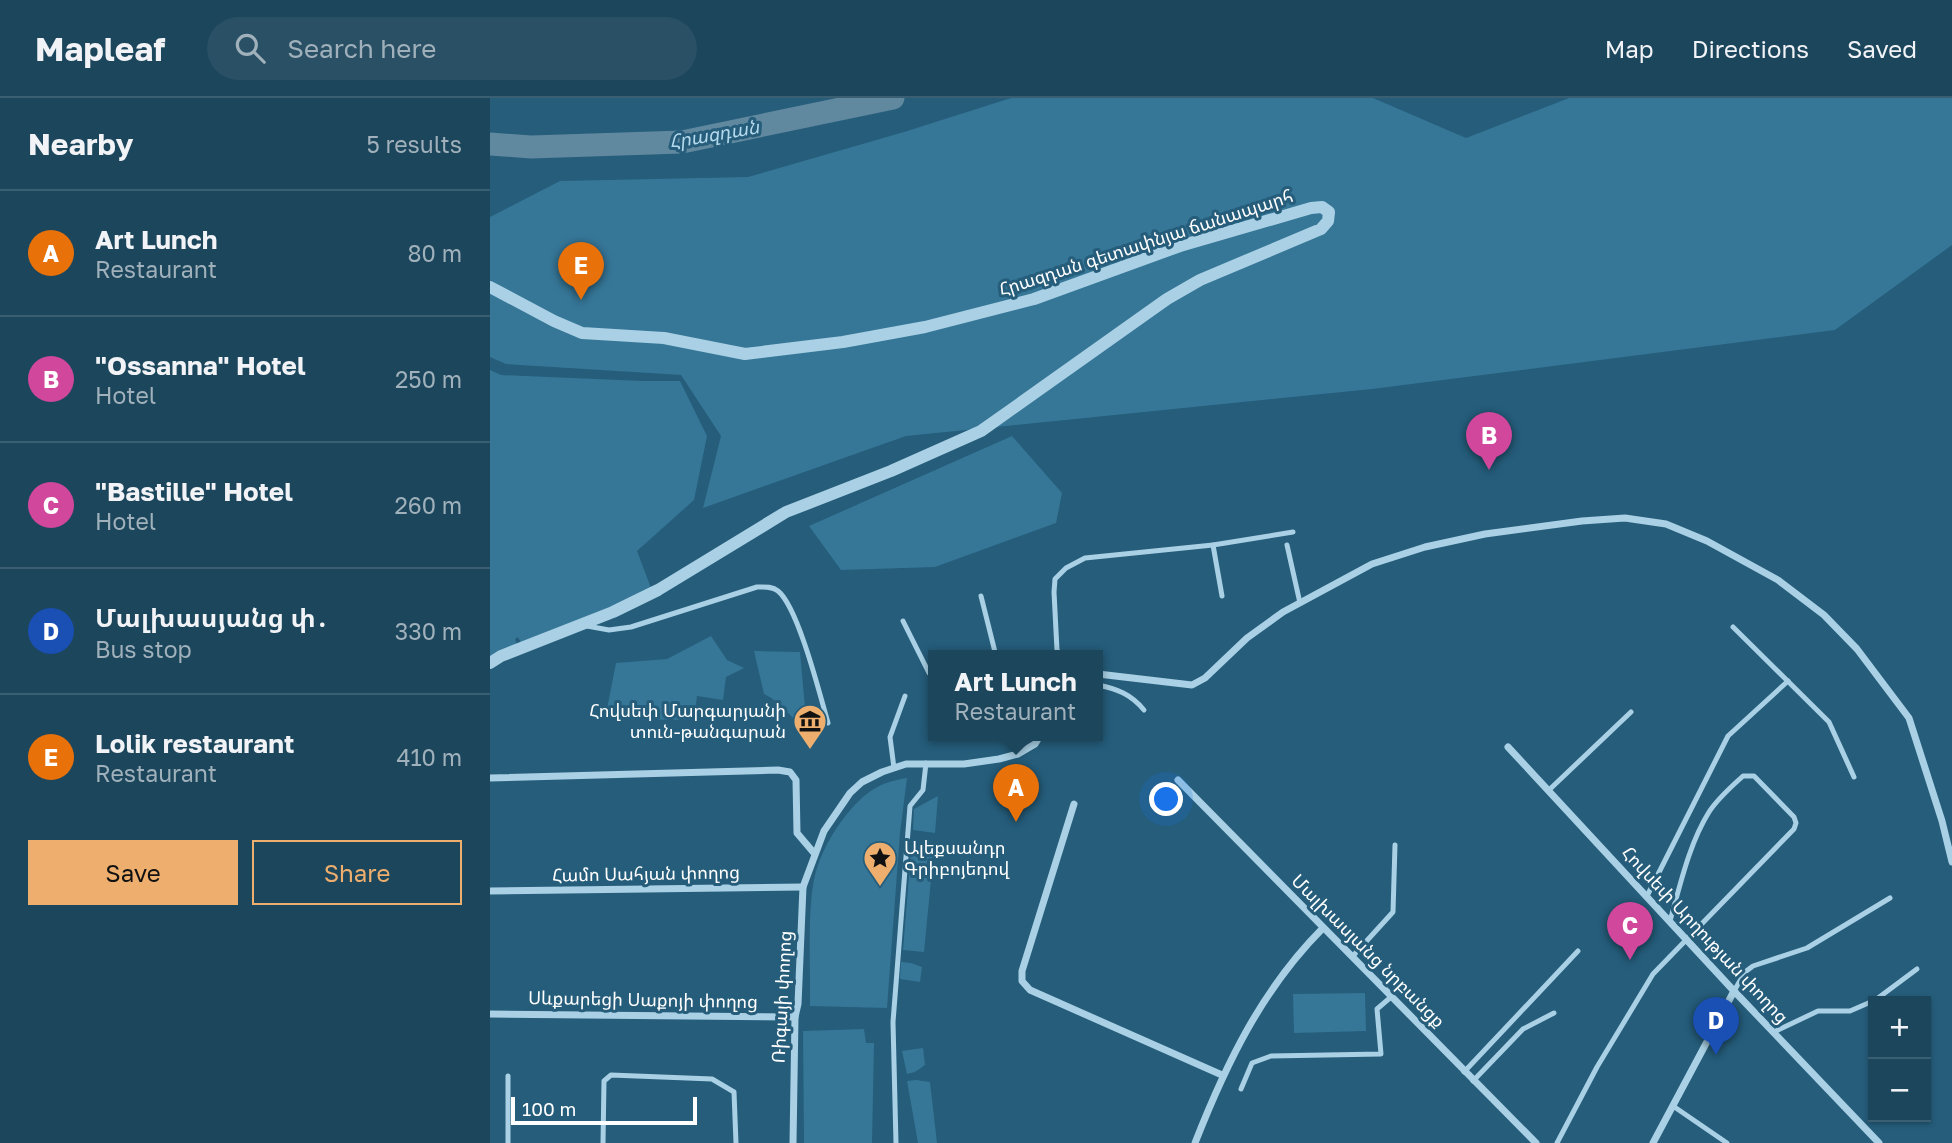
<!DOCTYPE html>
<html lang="en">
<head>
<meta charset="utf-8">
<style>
	body { margin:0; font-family:"Golos Text","Noto Sans Armenian",sans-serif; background:#295065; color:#f1f3f6 }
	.controls { position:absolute; right:21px; bottom:21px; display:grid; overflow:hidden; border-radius:0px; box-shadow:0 2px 5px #0004 }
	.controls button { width:63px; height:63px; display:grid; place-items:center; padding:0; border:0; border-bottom:2px solid #3a5e72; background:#1c465c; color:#f1f3f6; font:35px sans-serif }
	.scale { position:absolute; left:21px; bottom:18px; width:186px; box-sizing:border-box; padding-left:7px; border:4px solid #fff; border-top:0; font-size:19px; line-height:24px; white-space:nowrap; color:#fff; -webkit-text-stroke:5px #255d7b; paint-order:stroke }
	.you { position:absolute; left:677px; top:702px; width:24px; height:24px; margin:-18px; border:5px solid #fff; border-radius:50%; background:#1a73e8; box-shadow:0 0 0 10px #1a73e833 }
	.badge { display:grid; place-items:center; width:46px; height:46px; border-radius:50%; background:#edae6e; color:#fff; font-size:23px; font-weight:700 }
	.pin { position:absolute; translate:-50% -58px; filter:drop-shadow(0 2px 4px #0008) }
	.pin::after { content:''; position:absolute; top:37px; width:24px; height:21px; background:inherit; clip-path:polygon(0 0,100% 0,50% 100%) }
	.popup { position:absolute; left:438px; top:552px; width:175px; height:91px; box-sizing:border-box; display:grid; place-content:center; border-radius:0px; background:#1c465c; filter:drop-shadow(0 2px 5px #0005); font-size:23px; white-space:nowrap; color:#a0b1bb }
	.popup b { font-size:26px; color:#f1f3f6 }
	.popup::after { content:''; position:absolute; left:50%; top:100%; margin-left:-14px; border:14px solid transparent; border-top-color:#1c465c }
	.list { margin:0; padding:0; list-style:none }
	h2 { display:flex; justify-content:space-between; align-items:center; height:91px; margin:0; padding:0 28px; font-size:30px }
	h2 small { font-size:23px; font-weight:400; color:#a0b1bb }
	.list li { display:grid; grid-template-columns:46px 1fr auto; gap:21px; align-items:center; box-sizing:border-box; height:126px; padding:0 28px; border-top:2px solid #3a5e72 }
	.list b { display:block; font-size:26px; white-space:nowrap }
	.list p { margin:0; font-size:23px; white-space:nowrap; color:#a0b1bb }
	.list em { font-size:23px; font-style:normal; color:#a0b1bb }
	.actions { display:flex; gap:14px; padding:21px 28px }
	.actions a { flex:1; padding:16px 0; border:2px solid #edae6e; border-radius:0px; text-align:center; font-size:24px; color:#edae6e }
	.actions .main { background:#edae6e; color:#111 }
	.icon { flex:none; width:38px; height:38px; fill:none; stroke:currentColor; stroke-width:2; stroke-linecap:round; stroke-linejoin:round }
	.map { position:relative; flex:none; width:1462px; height:1045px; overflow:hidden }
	header { display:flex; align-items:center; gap:42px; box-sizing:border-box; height:98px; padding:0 35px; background:#1c465c; border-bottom:2px solid #3a5e72 }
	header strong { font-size:33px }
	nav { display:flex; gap:38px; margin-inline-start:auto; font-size:24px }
	.search { width:490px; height:63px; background:#295065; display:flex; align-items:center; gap:18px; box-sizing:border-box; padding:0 24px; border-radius:38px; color:#a0b1bb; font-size:26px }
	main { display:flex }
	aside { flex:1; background:#1c465c }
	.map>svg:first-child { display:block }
</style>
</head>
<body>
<header>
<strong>Mapleaf</strong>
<div class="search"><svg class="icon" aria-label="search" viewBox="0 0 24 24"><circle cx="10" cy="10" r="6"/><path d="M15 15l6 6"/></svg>Search here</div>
<nav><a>Map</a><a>Directions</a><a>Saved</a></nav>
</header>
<main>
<aside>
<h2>Nearby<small>5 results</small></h2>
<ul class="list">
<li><span class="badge" style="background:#e8710a">A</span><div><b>Art Lunch</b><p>Restaurant</p></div><em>80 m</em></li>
<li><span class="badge" style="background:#d1479c">B</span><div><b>&quot;Ossanna&quot; Hotel</b><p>Hotel</p></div><em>250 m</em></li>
<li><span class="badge" style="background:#d1479c">C</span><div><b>&quot;Bastille&quot; Hotel</b><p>Hotel</p></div><em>260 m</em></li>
<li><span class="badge" style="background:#1a4fb4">D</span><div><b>Մալխասյանց փ․</b><p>Bus stop</p></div><em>330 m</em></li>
<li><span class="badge" style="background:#e8710a">E</span><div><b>Lolik restaurant</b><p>Restaurant</p></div><em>410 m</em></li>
</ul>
<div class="actions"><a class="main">Save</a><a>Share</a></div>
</aside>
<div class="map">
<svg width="1462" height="1045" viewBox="0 0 1462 1045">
	<rect width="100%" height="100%" fill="#255d7b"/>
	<g fill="#367697">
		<path d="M521 0H883L976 40 1079 0H1462V147L1345 232 882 291 416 338 213 410 231 338 191 277 16 266 0 259V119L70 83 258 79 414 34Z"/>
		<path d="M0 272 11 277 153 283H190L217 338 204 402 147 453 161 490 119 511 31 545 28 539 25 541 27 547 0 559Z"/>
		<path d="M522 338 572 395 566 425 445 469 351 472 319 428Z"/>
		<path d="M221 538 237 562 254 570 236 579 233 602 207 598 204 622 115 621 126 565 177 561Z"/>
		<path d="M264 553 310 554 317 632C301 621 292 604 274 596Z"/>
		<path d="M417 680 410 735 397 910 320 908C321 871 316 803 327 770 334 748 347 727 362 710 380 691 391 684 417 680Z"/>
		<path d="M448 698 445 735 423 732 424 711Z"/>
		<path d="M422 742 444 751 434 854 413 852Z"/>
		<path d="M411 864 421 865 432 869 430 884 410 881Z"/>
		<path d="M875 895 876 933 804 935 803 896Z"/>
		<path d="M374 931 376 945H384L382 1045H314L313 933Z"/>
		<path d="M433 950 435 967 425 974 417 976 412 953Z"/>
		<path d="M426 982 440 984 447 1045H428L417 983Z"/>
	</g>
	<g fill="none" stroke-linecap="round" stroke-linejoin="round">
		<path stroke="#60889e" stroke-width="23" d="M0 46 41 49 192 44 403 0"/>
		<g stroke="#a9d0e4" stroke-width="5">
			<path d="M723 447 732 498"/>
			<path d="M797 447 810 505"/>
			<path d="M491 498 506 558"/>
			<path d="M413 523 439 575 444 576"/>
			<path d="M97 528 119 532 141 529 267 489C274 489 282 488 288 493 308 509 330 597 338 625"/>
			<path d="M1243 529 1339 624 1364 679"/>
			<path d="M571 558 567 552 564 494 565 481 576 470 595 460 723 447 803 434"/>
			<path d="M608 587C627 591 641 596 654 612"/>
			<path d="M404 670 400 639 415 598"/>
			<path d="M1059 692 1141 614"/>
			<path d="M1157 798 1238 638 1298 583"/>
			<path d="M862 859 903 814 905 747"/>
			<path d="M1244 893 1255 874 1263 868 1317 850 1400 800"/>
			<path d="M1384 903 1427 871"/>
			<path d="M1284 934 1328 913H1360L1383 903"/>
			<path d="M974 974 1088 853"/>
			<path d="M18 978V1045"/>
			<path d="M983 983 1033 931 1064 915"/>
			<path d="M751 991 762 965 781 958 891 956 887 911 901 899"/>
			<path d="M1183 1008 1237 1045"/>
			<path d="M113 1045 114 983 121 977 222 981 244 994 246 1045"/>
			<path d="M406 1045 403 924 420 708 433 692 436 665"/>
			<path d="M1067 1045 1107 969 1163 876 1304 731 1306 725 1304 719 1264 678H1253C1241 689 1228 700 1219 714 1199 746 1190 788 1180 823"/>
		</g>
		<g stroke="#a9d0e4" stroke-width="7">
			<path d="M608 576 702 587 715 580 757 540 793 514 882 466 935 449 995 436 1092 423 1135 420 1176 426 1217 443 1288 482 1334 517 1367 551 1419 620 1452 723 1462 764"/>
			<path d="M1018 649 1244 893 1389 1045"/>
			<path d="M0 680 288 672 300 674 306 682 307 735 324 755"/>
			<path d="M688 682 1046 1045"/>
			<path d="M584 706 532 873V883L540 892 732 977"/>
			<path d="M0 793 313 789"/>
			<path d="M0 916 305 919"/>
			<path d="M303 1045 305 919 308 906 313 789 334 733 360 695 372 684 392 674 416 666H474L509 661 528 656 545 646 550 638"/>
			<path d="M705 1045C736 966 772 891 833 830"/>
			<path d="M1163 1045 1244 893"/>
		</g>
		<path stroke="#a9d0e4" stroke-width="12" d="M0 189 64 223 92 235 174 240 255 256 353 244 435 229 544 201 690 148 821 110 832 109 839 114 838 123 831 131 710 182 677 201 491 333 401 373 296 414 168 492 123 514 11 558 0 565"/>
	</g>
	<defs>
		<symbol id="museum-pin" viewBox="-11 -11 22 30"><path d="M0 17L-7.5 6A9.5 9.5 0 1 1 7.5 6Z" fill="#edae6e" stroke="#255d7b"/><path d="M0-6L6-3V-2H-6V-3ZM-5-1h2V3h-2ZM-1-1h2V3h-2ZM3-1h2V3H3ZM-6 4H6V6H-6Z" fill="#111"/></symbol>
		<symbol id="sight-pin" viewBox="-11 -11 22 30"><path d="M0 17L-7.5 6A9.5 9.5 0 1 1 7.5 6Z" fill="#edae6e" stroke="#255d7b"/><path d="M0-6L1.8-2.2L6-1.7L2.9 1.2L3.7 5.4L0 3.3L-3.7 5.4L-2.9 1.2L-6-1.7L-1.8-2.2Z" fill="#111"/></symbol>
	</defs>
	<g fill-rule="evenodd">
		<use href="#museum-pin" x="301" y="604" width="38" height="52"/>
		<use href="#sight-pin" x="371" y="741" width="38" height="52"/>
	</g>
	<g text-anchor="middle" stroke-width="6" stroke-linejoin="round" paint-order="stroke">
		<g font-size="18" fill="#fff" stroke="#255d7b">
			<text transform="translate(656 145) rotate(-18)" y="6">Հրազդան գետափնյա ճանապարհ</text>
			<text transform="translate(156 776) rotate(-1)" y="6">Համո Սահյան փողոց</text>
			<text transform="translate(1215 837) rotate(47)" y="6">Հովսեփ Արղության փողոց</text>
			<text transform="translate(878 853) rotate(45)" y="6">Մալխասյանց նրբանցք</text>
			<text transform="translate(292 899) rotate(-87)" y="6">Ռիգայի փողոց</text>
			<text transform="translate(153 902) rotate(1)" y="6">Սևքարեցի Սաքոյի փողոց</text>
		</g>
		<g font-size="18" fill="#fff" stroke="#255d7b" text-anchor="end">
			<text x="296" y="619">Հովսեփ Մարգարյանի<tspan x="296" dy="21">տուն-թանգարան</tspan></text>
			<text x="414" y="756" text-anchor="start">Ալեքսանդր<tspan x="414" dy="21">Գրիբոյեդով</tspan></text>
		</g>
		<g font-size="19" font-style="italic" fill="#b4d9ec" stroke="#255d7b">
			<text transform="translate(224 36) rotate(-10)" y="7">Հրազդան</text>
		</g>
	</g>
</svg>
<div class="controls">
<button>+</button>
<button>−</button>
</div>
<div class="scale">100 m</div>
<div class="you"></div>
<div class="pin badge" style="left:526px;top:724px;background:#e8710a">A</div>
<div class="popup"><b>Art Lunch</b>Restaurant</div>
<div class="pin badge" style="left:999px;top:372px;background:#d1479c">B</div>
<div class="pin badge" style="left:1140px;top:862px;background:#d1479c">C</div>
<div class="pin badge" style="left:1226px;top:957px;background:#1a4fb4">D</div>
<div class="pin badge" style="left:91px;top:202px;background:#e8710a">E</div>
</div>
</main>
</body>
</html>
